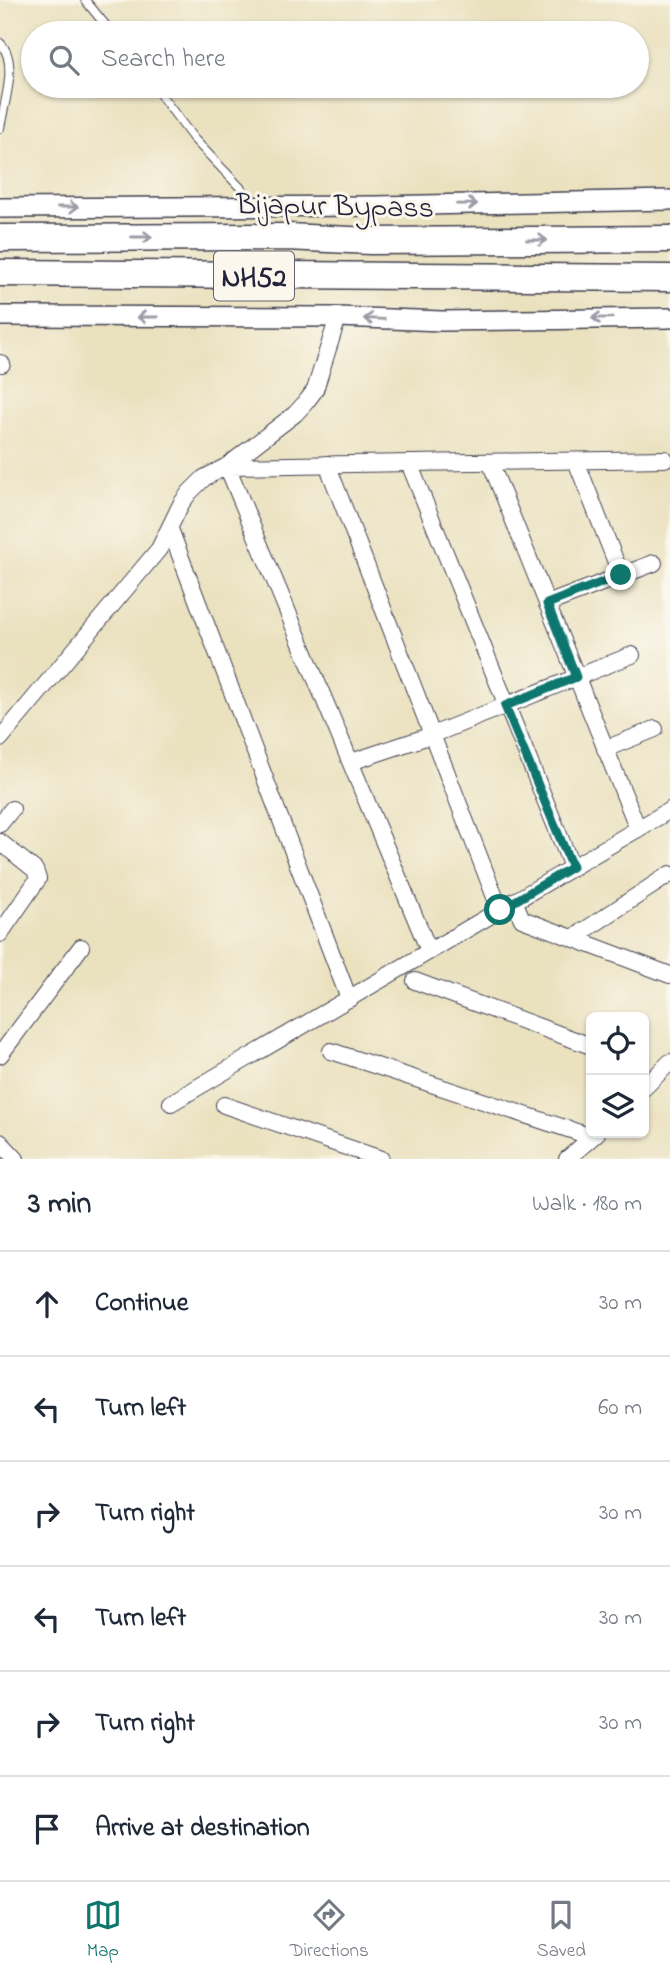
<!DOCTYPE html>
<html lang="en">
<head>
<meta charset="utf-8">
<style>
	body { margin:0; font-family:"Indie Flower",sans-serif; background:#f6f6f7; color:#1f2937 }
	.controls { position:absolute; right:21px; bottom:21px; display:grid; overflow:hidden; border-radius:10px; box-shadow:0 2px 5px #0004 }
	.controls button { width:63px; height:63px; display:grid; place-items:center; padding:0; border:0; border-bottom:2px solid #e0e1e3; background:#fff; color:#1f2937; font:35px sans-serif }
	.stop { position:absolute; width:21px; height:21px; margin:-16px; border:5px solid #0f766e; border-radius:50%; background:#fff }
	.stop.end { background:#0f766e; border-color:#fff; box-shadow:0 2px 7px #0008 }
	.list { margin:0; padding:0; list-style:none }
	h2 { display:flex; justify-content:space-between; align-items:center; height:91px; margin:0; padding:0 28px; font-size:30px }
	h2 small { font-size:23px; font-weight:400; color:#747a83 }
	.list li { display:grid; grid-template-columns:46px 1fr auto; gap:21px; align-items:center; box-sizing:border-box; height:105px; padding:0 28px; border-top:2px solid #e0e1e3 }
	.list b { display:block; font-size:26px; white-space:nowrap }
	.list em { font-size:23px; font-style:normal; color:#747a83 }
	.icon { flex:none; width:38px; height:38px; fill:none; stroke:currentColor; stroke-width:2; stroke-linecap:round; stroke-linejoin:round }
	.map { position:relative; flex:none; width:670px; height:1159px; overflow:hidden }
	.search { position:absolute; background:#fff; box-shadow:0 2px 5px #0004; left:21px; right:21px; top:21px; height:77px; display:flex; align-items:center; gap:18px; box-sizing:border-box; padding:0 24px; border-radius:38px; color:#747a83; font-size:26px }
	.sheet { height:721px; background:#fff }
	nav { display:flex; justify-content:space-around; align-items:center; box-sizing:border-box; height:98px; border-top:2px solid #e0e1e3; background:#fff; font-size:19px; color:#747a83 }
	nav a { display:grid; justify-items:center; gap:4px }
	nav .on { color:#0f766e }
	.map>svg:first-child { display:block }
</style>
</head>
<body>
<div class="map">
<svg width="670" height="1159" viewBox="0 0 670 1159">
	<rect width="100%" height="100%" fill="#fbf7ec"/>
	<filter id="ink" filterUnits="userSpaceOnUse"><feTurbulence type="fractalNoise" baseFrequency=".0143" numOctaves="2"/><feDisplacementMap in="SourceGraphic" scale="14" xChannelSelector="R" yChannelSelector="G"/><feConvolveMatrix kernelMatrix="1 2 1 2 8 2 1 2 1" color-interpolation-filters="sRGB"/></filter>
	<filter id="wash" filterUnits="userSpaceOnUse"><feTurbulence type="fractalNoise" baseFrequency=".00686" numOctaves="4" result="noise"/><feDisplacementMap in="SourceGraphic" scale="28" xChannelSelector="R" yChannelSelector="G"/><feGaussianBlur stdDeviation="1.57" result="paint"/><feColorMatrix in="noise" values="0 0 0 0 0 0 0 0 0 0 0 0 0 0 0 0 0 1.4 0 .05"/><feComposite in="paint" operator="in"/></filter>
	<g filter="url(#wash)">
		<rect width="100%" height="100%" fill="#eae1bf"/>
	</g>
	<g filter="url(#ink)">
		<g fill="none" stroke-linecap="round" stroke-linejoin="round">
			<defs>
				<g id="service">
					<path d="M85 0 112 33"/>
					<path d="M0 43C19 61 4 103 0 128"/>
					<path d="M154 86 193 138 255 203"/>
				</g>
				<g id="minor">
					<path d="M0 363 2 364"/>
					<path d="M576 461 621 575"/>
					<path d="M490 462 638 829"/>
					<path d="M409 463 572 867"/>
					<path d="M327 464 500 910"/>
					<path d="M170 529 349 999"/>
					<path d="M547 604 654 563"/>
					<path d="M0 739 159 549 181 504 189 493 204 478 227 466 295 414 306 402 315 390 338 317"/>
					<path d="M605 749 655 729"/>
					<path d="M351 762 432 735 632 655"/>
					<path d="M0 824 12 809"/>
					<path d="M0 842 35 870 38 879 0 934"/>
					<path d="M514 901 522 919 670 975"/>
					<path d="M573 938 670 874"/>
					<path d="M429 951 227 466 665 459"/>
					<path d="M415 981 591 1046"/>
					<path d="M331 1051 592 1137"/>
					<path d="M0 1055 81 947"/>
					<path d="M644 1088 670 1062"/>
					<path d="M171 1103 670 810"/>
					<path d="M224 1105 381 1159"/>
					<path d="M0 1142 16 1159"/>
					<path d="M567 1159 597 1133"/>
				</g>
				<g id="tertiary">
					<path d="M0 208 377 206 670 200"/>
					<path d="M0 316 338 317 442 321 670 318"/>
				</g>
				<g id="trunk">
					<path d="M0 238 287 237 371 241 670 239"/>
					<path d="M0 273 670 278"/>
				</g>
			</defs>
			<use href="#service" stroke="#403f4f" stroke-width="10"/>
			<use href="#minor" stroke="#403f4f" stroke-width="18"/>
			<use href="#tertiary" stroke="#403f4f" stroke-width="22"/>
			<use href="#trunk" stroke="#403f4f" stroke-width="29"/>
			<use href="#service" stroke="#fff" stroke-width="8"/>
			<use href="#minor" stroke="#fff" stroke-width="16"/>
			<use href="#tertiary" stroke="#fff" stroke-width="19"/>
			<use href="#trunk" stroke="#fff" stroke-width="26"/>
		</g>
		<defs><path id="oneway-shaft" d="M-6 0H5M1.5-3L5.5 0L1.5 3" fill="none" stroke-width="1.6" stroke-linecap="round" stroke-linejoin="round" transform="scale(1.75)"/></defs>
		<g stroke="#9c9ca7">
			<use href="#oneway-shaft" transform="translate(467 204) rotate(-1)"/>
			<use href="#oneway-shaft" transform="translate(68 207)"/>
			<use href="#oneway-shaft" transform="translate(142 237)"/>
			<use href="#oneway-shaft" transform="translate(537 240)"/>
			<use href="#oneway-shaft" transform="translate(147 317) rotate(-180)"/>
			<use href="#oneway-shaft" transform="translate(602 318) rotate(179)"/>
			<use href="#oneway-shaft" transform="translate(374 319) rotate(-178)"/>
		</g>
	</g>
	<g fill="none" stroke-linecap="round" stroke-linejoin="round" filter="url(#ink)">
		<path stroke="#0f766e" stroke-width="9" d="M500 910 572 867 505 706 576 677 547 604 621 575"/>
	</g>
	<g text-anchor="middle" stroke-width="6" stroke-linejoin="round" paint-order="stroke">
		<rect fill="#fbf7ec" stroke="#636270" stroke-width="2" x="214" y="251.5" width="80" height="49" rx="5"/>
		<g font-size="28" font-weight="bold" fill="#22223b">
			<text x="254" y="286">NH52</text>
		</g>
		<g font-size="30" fill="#22223b" stroke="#fbf7ec">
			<text transform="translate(335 205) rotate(1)" y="10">Bijapur Bypass</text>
		</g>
	</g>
</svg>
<div class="controls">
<button><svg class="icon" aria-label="locate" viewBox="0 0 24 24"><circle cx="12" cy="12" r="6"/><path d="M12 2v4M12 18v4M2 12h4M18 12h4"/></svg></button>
<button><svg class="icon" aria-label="layers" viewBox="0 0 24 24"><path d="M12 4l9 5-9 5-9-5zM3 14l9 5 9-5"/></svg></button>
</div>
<div class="stop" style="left:500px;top:910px"></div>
<div class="stop end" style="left:621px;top:575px"></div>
<div class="search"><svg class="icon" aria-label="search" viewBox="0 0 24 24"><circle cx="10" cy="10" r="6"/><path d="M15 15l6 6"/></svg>Search here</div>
</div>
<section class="sheet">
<h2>3 min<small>Walk · 180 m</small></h2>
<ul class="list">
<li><svg class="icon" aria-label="ahead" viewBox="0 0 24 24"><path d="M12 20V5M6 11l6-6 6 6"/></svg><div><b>Continue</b></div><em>30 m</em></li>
<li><svg class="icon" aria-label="left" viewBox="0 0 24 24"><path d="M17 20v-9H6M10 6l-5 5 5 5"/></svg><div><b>Turn left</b></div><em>60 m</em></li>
<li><svg class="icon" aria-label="right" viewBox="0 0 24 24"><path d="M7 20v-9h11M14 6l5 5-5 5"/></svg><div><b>Turn right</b></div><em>30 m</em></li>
<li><svg class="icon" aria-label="left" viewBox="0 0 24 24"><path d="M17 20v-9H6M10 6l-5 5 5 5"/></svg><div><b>Turn left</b></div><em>30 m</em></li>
<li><svg class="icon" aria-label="right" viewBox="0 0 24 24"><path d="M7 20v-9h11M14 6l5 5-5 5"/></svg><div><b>Turn right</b></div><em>30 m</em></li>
<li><svg class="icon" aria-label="arrive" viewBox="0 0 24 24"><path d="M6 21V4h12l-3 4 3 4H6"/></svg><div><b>Arrive at destination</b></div></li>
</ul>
</section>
<nav>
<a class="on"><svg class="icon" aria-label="map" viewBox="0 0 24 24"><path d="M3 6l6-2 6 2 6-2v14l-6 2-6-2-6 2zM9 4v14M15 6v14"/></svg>Map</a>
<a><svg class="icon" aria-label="directions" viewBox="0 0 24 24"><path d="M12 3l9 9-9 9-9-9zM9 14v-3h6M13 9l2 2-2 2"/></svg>Directions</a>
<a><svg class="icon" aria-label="saved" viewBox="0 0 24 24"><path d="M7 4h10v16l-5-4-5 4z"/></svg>Saved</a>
</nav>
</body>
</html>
